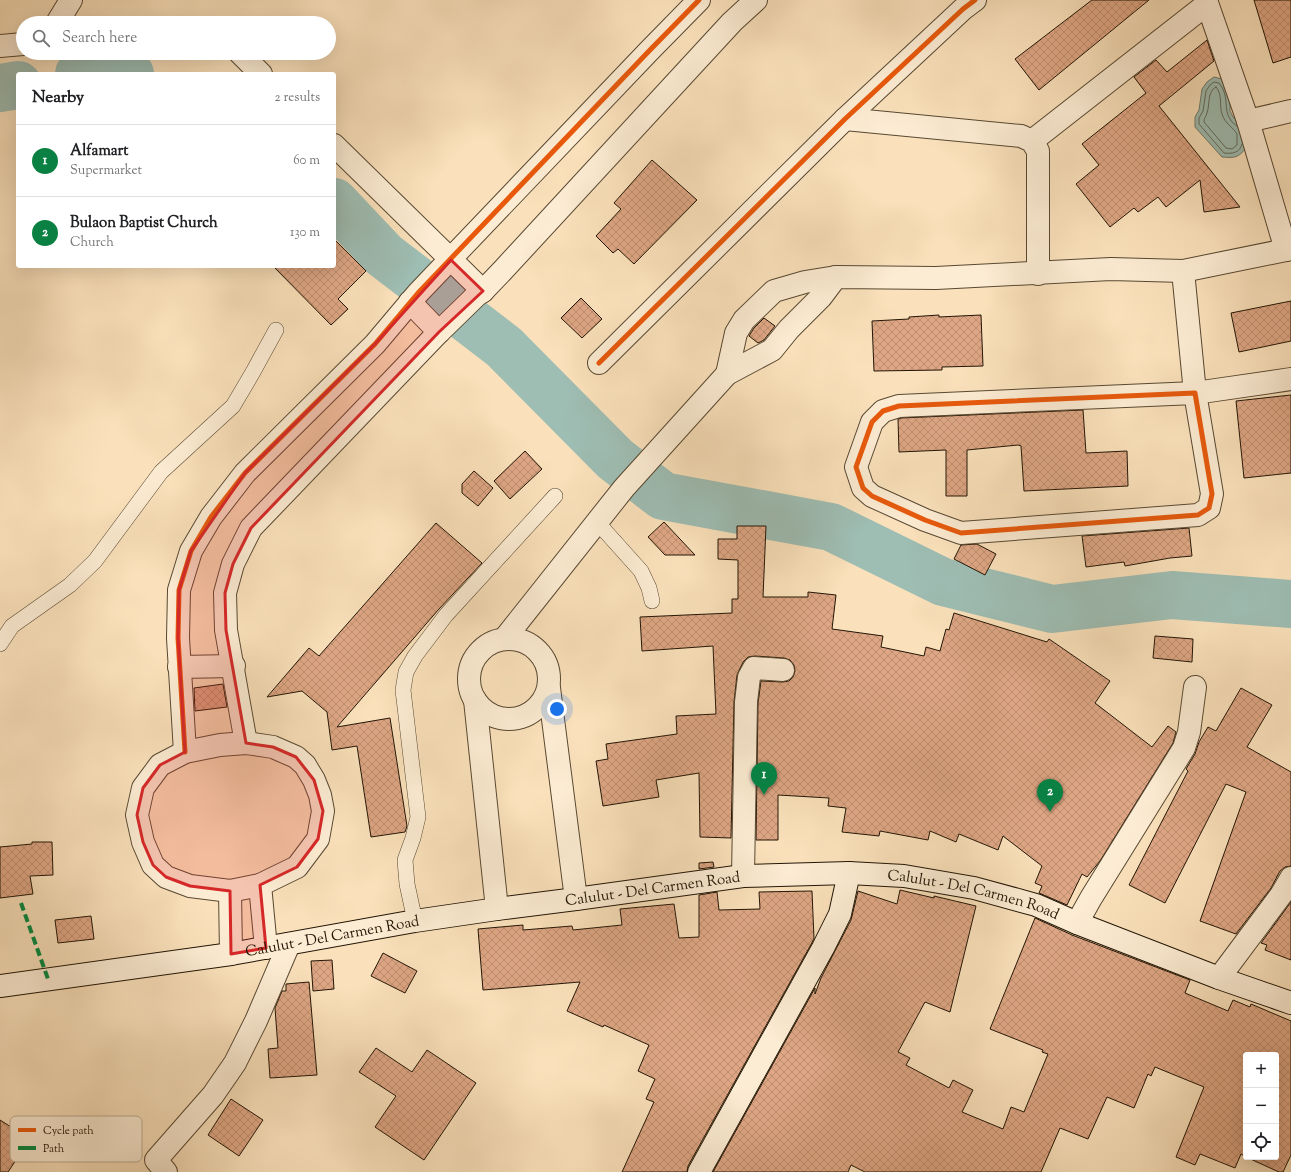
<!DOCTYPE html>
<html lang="en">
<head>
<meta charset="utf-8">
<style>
	body { margin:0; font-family:"Sorts Mill Goudy",serif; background:#f6f6f6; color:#202124 }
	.controls { position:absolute; right:12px; bottom:12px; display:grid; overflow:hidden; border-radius:4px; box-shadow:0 4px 16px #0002 }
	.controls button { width:36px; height:36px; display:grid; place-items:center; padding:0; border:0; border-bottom:1px solid #e0e0e0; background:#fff; color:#202124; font:20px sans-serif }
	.you { position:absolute; left:557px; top:709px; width:14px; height:14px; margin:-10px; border:3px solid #fff; border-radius:50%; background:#1a73e8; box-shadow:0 0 0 6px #1a73e833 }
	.badge { display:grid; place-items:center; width:26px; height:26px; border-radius:50%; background:#0b8043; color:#fff; font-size:13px; font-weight:700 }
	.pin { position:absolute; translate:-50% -33px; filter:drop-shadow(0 1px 2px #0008) }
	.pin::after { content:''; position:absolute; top:21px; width:14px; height:12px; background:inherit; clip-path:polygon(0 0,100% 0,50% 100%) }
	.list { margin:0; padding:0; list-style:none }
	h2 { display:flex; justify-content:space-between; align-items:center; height:52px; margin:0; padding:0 16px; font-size:17px }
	h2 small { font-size:13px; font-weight:400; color:#757577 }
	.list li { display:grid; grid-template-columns:26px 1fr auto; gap:12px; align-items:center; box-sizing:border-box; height:72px; padding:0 16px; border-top:1px solid #e0e0e0 }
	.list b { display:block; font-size:15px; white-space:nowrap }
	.list p { margin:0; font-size:13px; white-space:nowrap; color:#757577 }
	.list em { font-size:13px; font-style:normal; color:#757577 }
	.icon { flex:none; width:22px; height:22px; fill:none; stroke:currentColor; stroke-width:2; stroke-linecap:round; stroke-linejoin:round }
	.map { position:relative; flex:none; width:1291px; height:1172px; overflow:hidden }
	.search { position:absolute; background:#fff; box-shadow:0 4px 16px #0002; left:16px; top:16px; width:320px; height:44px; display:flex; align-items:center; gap:10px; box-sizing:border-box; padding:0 14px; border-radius:22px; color:#757577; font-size:15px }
	.panel { position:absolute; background:#fff; box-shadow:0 4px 16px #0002; left:16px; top:72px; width:320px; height:196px; border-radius:4px }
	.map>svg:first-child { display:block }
</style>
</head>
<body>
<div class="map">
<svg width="1291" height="1172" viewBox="0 0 1291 1172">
	<defs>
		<pattern id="building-cross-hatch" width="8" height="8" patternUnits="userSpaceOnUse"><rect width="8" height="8" fill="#dea684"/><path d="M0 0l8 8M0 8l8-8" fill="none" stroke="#be8e70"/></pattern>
	</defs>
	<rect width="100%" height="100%" fill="#fae1bb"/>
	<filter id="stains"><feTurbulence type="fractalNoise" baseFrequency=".005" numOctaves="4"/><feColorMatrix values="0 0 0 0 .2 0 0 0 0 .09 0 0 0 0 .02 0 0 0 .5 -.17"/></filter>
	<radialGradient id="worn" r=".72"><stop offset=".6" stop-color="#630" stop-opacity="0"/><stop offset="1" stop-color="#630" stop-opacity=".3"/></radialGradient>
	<path fill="#9ebdb3" stroke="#6c7a6d" d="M1214 77 1222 79 1230 98V111L1233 117 1245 127 1246 148C1238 158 1235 158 1222 157L1195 127V117L1199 110 1202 89 1207 82Z"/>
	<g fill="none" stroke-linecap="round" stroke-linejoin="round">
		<g stroke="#60695c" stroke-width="1">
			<path d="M1216 87C1223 95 1219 105 1222 114 1225 124 1233 127 1237 134V145L1232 149 1226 148 1204 122C1204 118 1206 117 1207 113 1210 105 1207 91 1216 87Z"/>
			<path d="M1237 126C1235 124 1231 122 1230 119 1223 109 1230 96 1219 83L1214 82 1210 85 1206 91 1203 111 1199 118V124L1224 153C1232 154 1240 153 1242 144"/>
		</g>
		<g stroke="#9ebdb3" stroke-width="48">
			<path d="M79 74 93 72 130 74"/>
			<path d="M0 88 18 85"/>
			<path d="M334 202 384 255 504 347 615 459 663 496 831 527 943 582 1052 609 1172 595 1291 604"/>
		</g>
	</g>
	<g fill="url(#building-cross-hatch)" stroke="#221505">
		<path d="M1092 0H1149L1039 90 1015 59Z"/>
		<path d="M1254 0H1291V57L1273 63Z"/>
		<path d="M1207 40 1214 61 1159 106 1240 207 1204 212 1200 180 1166 207 1158 197 1138 212 1134 208 1110 227 1076 184 1099 165 1082 144 1146 93 1134 77 1156 60 1167 72Z"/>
		<path d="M652 160 697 200 634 264 618 249 613 253 596 236 621 209 614 203Z"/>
		<path d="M334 239 366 271 338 299 348 309 331 325 273 266H334Z"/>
		<path d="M581 298 602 319 582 338 561 318Z"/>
		<path d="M1291 301V341L1239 352 1231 313Z"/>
		<path d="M939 315V317L981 315 983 366 942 367V370L874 371 872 321 909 319V317Z"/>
		<path d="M764 318 775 326 764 340 758 343 749 336 754 328Z"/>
		<path d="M1291 395V473L1244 478 1236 401Z"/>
		<path d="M1083 410 1086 453 1127 451 1128 486 1024 491 1021 446 1018 445 967 450V496H946V450L899 452 898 419 901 418Z"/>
		<path d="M525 451 542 469 510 499 494 481Z"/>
		<path d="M474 471 493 488 478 506 462 493V484Z"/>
		<path d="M664 522 695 555H665L648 537Z"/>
		<path d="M436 523 482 563 439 609 337 727 390 718 407 826 405 832 371 837 357 746 332 750 327 712 302 691 267 697 309 648 319 656Z"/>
		<path d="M737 526H766L763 597H808V592L836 595 832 629 883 636 881 647 924 656 926 647 940 651 946 629 949 630 954 613 1047 642 1049 639 1110 681 1095 703 1152 747 1168 726 1176 732 1173 743 1100 861 1087 877 1082 874 1067 905 1039 893 1042 886 1035 883 1042 866 1003 836 998 850 959 834 956 842 930 831 928 840 880 831 879 836 842 832 846 808 828 806 829 798 778 795V840H756L758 703 761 681 783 682 789 681 793 677 795 671 794 665 790 660 784 658 755 656 748 657 743 662 737 675 734 702 731 838 700 837 699 773 656 780 659 797 603 806 596 761 608 759 606 744 677 734 676 716 716 714 713 646 642 651 640 617 732 613V599H738V560L718 559V539H737Z"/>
		<path d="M1189 528 1192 556 1170 558 1125 566 1124 562 1086 567 1082 536Z"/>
		<path d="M977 544 996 554 985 575 954 559 961 545Z"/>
		<path d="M1155 636 1193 639 1192 662 1153 658Z"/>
		<path d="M223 684 227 707 195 711 194 688Z"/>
		<path d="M1241 688 1272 705 1247 747 1291 772V866L1285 867 1280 871 1271 888 1236 934 1200 921 1246 792 1226 784 1165 903 1129 885 1188 771 1186 769 1195 754 1199 742 1208 727 1216 731Z"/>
		<path d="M32 842H52L53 875 30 876 33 894 0 898V847L32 844Z"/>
		<path d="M713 862 714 867 699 869V863Z"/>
		<path d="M900 890 934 898V896L976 906 950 1012 925 1002 898 1052 910 1058 906 1065 949 1088 953 1080 973 1090 962 1112 1003 1129 1011 1107 1024 1112 1048 1054 1042 1052 1043 1050 990 1029 1035 918 1072 935 1190 980 1185 993 1228 1011 1233 1000 1250 1007 1251 1004 1291 1021V1155L1283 1172H1279L1246 1157H1276V1055H1246V1157L1241 1154 1235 1168 1200 1154 1195 1165 1176 1157 1204 1087 1155 1067 1151 1076 1148 1074 1134 1108 1107 1097 1088 1139 1060 1128 1041 1172H865L851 1165 848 1172H713L815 988V994L821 978 851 920 858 891 897 904Z"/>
		<path d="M812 891 814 939 688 1166 687 1172H622L654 1102 646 1099 655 1079 638 1071 649 1045 604 1025 603 1027 567 1011 580 982 483 990 478 929 523 925V930L572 926 573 930 622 925 620 909 674 904 679 938 699 937V895L717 892 719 910 760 909 759 892Z"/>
		<path d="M1291 902V960L1265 950 1267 945 1261 943Z"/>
		<path d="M91 916 94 939 58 943 55 920Z"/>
		<path d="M383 953 417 971 405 993 371 976Z"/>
		<path d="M332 960 334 989 313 991 311 961Z"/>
		<path d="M309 982 317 1075 270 1078 268 1049 278 1048 275 1008 282 991H286V984Z"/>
		<path d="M376 1048 412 1072 427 1050 476 1083 424 1160 375 1127 396 1096 359 1072Z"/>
		<path d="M231 1099 263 1120 239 1156 208 1135Z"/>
		<path d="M0 1120 30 1139 8 1172H0Z"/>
	</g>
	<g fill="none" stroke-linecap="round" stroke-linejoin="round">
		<defs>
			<g id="lane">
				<path d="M597 522 641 571 649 588 652 601"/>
				<path d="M0 644 12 626 70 585 95 561 161 472 233 406 253 372 276 330"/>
				<path d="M415 921 407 884 405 860 413 838 418 817 403 690 406 672 415 656 446 615 555 496"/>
			</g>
			<g id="street">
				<path d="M1206 0 1248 121 1286 250"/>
				<path d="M57 23 71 0"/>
				<path d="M0 46 23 44"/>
				<path d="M240 53 261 74"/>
				<path d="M845 119 1021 136 1032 141 1038 151V274"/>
				<path d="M1248 121 1291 111"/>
				<path d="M1032 141 1207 4"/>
				<path d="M334 145 483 291"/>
				<path d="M1183 271 1195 393 1291 379"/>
				<path d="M410 302 439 332"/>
				<path d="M599 363 845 119 963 9 975 0"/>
				<path d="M727 374 736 333 744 320 774 291 805 282 836 277 936 278 1111 269 1183 271 1291 249"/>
				<path d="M1195 393 1212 494 1209 508 1198 515 961 533 925 520 872 496 863 488 856 467 872 422 883 411 899 406Z"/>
				<path d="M505 638 624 488 727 374 772 350 789 329 821 297 836 277"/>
				<circle cx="509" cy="679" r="40"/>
				<path d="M179 667 234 666"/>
				<path d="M549 688 576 899"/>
				<path d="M475 700 497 909"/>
				<path d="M246 743 226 630 225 593 233 564 251 528 439 332 477 295 483 291 504 269 732 22 756 0"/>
				<path d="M246 743 273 747 296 757 305 765 314 780 320 795 323 811 318 839 297 867 260 885 230 891 190 886 166 877 153 865 143 842 137 815 143 788 160 765 185 752 220 745Z"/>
				<path d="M185 752 178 638 179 590 191 551 211 517 245 473 375 344 418 293 649 51 699 0"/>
				<path d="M743 876 746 702 749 677 754 668 783 670"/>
				<path d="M260 885 266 948"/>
				<path d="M230 891 231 954"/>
				<path d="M1077 923 1091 898 1184 748 1189 732 1195 687"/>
				<path d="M1219 978 1281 895 1291 878"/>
				<path d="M166 1172 156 1160 213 1095 235 1063 256 1021 289 944"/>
			</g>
			<g id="secondary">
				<path id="s1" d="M0 986 231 954 415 921 497 909 576 899 743 876 849 873 904 876 974 888 1036 905 1077 923 1219 978 1291 1003"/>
				<path d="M699 1172 823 948 840 914 849 873"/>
			</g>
		</defs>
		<use href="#lane" stroke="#584832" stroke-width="16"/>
		<use href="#street" stroke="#584832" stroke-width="24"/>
		<use href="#secondary" stroke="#221505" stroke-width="24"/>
		<use href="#lane" stroke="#fcecd3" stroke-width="15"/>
		<use href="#street" stroke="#fcecd3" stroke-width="22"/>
		<use href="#secondary" stroke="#fcecd3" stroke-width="22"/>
		<path stroke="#00873e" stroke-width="4" stroke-dasharray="8 4" stroke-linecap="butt" d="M21 903 48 979"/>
		<defs>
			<g id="cycleway">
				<path d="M599 363 845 119 963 9 975 0"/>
				<path d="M1195 393 1212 494 1209 508 1198 515 961 533 925 520 872 496 863 488 856 467 872 422 883 411 899 406Z"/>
				<path d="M185 752 178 638 179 590 191 551 211 517 245 473 375 344 418 293 649 51 699 0"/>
			</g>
		</defs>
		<use href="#cycleway" stroke="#fcecd3" stroke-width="8"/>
		<use href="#cycleway" stroke="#e8590c" stroke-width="5"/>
	</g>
	<path fill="#d62828" fill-opacity="0.2" stroke="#d62828" stroke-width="3" stroke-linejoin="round" d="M451 260 483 291 439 332 251 528 233 564 225 593 226 630 246 743 273 747 296 757 314 780 323 811 318 839 297 867 260 885 266 948 231 954 230 891 190 886 166 877 153 865 143 842 137 815 143 788 160 765 185 752 178 638 179 590 191 551 245 473 375 344Z"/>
	<g text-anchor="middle" stroke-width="3" stroke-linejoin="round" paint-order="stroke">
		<g font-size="15" fill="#221505" stroke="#fcecd3">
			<text dy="5" stroke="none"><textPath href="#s1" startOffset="660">Calulut - Del Carmen Road</textPath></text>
			<text dy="5" stroke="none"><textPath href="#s1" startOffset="984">Calulut - Del Carmen Road</textPath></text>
			<text dy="5" stroke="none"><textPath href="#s1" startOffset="336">Calulut - Del Carmen Road</textPath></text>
		</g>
	</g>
	<rect x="10" y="1116" width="132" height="46" rx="6" fill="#fcecd3" stroke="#bbac95" stroke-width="1"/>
	<rect x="18" y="1128" width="18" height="4" fill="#e8590c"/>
	<rect x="18" y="1146" width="18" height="4" fill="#00873e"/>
	<g font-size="11" fill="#221505">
		<text x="43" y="1134">Cycle path</text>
		<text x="43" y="1152">Path</text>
	</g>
	<rect width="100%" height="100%" filter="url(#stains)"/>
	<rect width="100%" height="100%" fill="url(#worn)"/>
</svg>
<div class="controls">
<button>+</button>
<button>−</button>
<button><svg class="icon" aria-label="locate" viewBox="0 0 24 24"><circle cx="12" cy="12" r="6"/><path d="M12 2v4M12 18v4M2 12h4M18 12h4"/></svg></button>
</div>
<div class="you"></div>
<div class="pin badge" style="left:764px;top:795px">1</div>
<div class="pin badge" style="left:1050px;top:812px">2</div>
<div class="search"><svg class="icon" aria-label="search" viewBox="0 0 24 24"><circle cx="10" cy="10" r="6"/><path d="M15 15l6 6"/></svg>Search here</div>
<section class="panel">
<h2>Nearby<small>2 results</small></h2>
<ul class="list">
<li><span class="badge">1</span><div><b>Alfamart</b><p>Supermarket</p></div><em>60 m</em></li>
<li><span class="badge">2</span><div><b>Bulaon Baptist Church</b><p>Church</p></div><em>130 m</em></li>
</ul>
</section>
</div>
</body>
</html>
